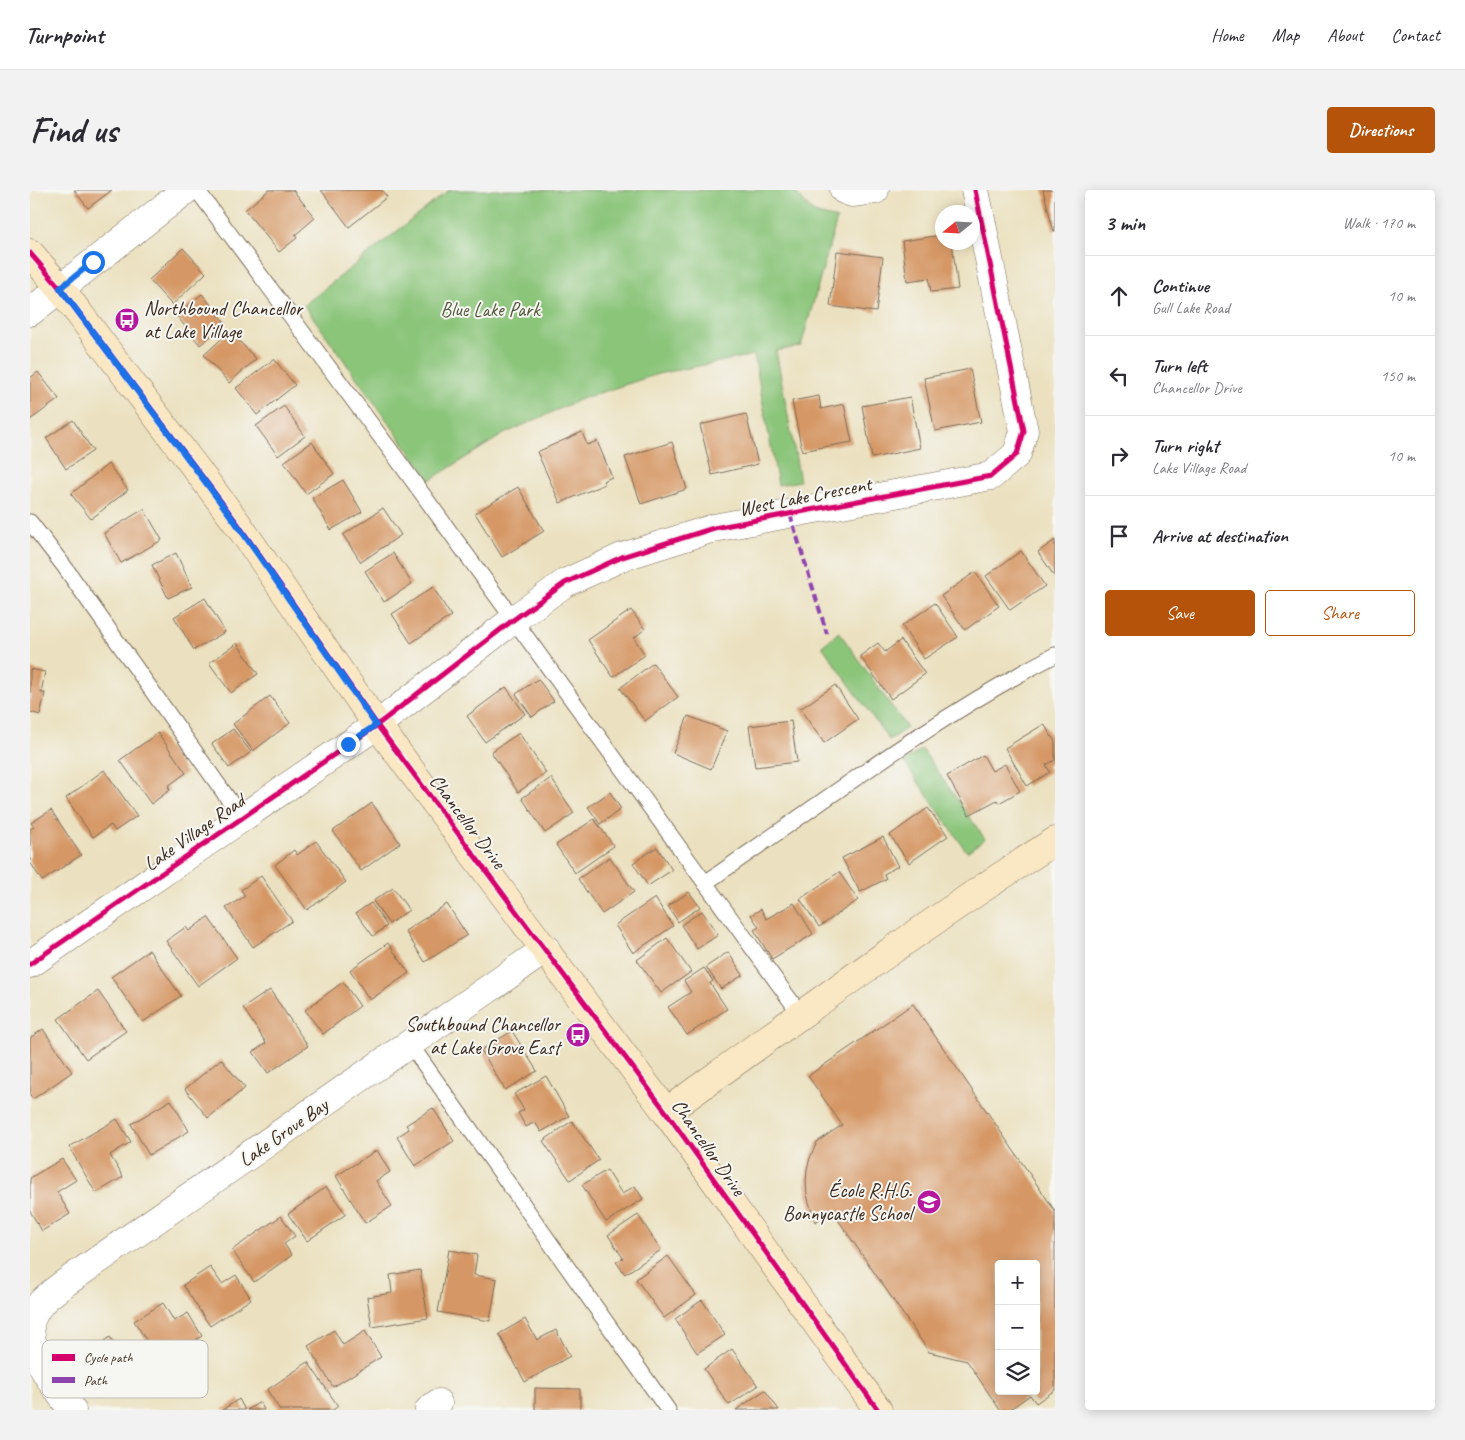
<!DOCTYPE html>
<html lang="en">
<head>
<meta charset="utf-8">
<style>
	body { margin:0; font-family:Caveat,sans-serif; background:#f2f2f3; color:#2b2b33 }
	.controls { position:absolute; right:15px; bottom:15px; display:grid; overflow:hidden; border-radius:5px; box-shadow:0 2px 12px #0003 }
	.controls button { width:45px; height:45px; display:grid; place-items:center; padding:0; border:0; border-bottom:1px solid #e1e1e2; background:#fff; color:#2b2b33; font:25px sans-serif }
	.compass { position:absolute; left:905px; top:15px; width:45px; height:45px; border-radius:50%; background:#fff; box-shadow:0 2px 12px #0003; rotate:252deg }
	.stop { position:absolute; width:15px; height:15px; margin:-11px; border:4px solid #1a73e8; border-radius:50%; background:#fff }
	.stop.end { background:#1a73e8; border-color:#fff; box-shadow:0 1px 5px #0008 }
	.list { margin:0; padding:0; list-style:none }
	h2 { display:flex; justify-content:space-between; align-items:center; height:65px; margin:0; padding:0 20px; font-size:21px }
	h2 small { font-size:16px; font-weight:400; color:#7c7c81 }
	.list li { display:grid; grid-template-columns:32px 1fr auto; gap:15px; align-items:center; box-sizing:border-box; height:80px; padding:0 20px; border-top:1px solid #e1e1e2 }
	.list b { display:block; font-size:19px; white-space:nowrap }
	.list p { margin:0; font-size:16px; white-space:nowrap; color:#7c7c81 }
	.list em { font-size:16px; font-style:normal; color:#7c7c81 }
	.actions { display:flex; gap:10px; padding:15px 20px }
	.actions a { flex:1; padding:11px 0; border:1px solid #b45309; border-radius:5px; text-align:center; font-size:18px; color:#b45309 }
	.actions .main { background:#b45309; color:#fff }
	.icon { flex:none; width:28px; height:28px; fill:none; stroke:currentColor; stroke-width:2; stroke-linecap:round; stroke-linejoin:round }
	.map { position:relative; flex:none; width:1025px; height:1220px; overflow:hidden; border-radius:5px }
	header { display:flex; align-items:center; gap:30px; box-sizing:border-box; height:70px; padding:0 25px; background:#fff; border-bottom:1px solid #e1e1e2 }
	header strong { font-size:24px }
	nav { display:flex; gap:28px; margin-inline-start:auto; font-size:18px }
	.intro { display:flex; align-items:center; justify-content:space-between; box-sizing:border-box; height:120px; padding:0 30px }
	h1 { margin:0; font-size:35px }
	.button { padding:12px 22px; border-radius:5px; background:#b45309; color:#fff; font-size:18px; font-weight:700 }
	main { display:flex; gap:30px; padding:0 30px }
	aside { flex:1; background:#fff; border-radius:5px; box-shadow:0 2px 12px #0003 }
	.map>svg:first-child { display:block }
</style>
</head>
<body>
<header>
<strong>Turnpoint</strong>
<nav><a>Home</a><a>Map</a><a>About</a><a>Contact</a></nav>
</header>
<div class="intro"><h1>Find us</h1><a class="button">Directions</a></div>
<main>
<div class="map">
<svg width="1025" height="1220" viewBox="0 0 1025 1220">
	<rect width="100%" height="100%" fill="#f6f6f2"/>
	<filter id="ink" filterUnits="userSpaceOnUse"><feTurbulence type="fractalNoise" baseFrequency=".02" numOctaves="2"/><feDisplacementMap in="SourceGraphic" scale="10" xChannelSelector="R" yChannelSelector="G"/><feConvolveMatrix kernelMatrix="1 2 1 2 8 2 1 2 1" color-interpolation-filters="sRGB"/></filter>
	<filter id="wash" filterUnits="userSpaceOnUse"><feTurbulence type="fractalNoise" baseFrequency=".0096" numOctaves="4" result="noise"/><feDisplacementMap in="SourceGraphic" scale="20" xChannelSelector="R" yChannelSelector="G"/><feGaussianBlur stdDeviation="1.12" result="paint"/><feColorMatrix in="noise" values="0 0 0 0 0 0 0 0 0 0 0 0 0 0 0 0 0 1.4 0 .05"/><feComposite in="paint" operator="in"/></filter>
	<g filter="url(#wash)">
		<rect width="100%" height="100%" fill="#ebe1c0"/>
		<g fill="#8bc57a" stroke="#63784c">
			<path d="M419 0H763L784 23 807 29 771 156 746 161 770 291 748 295 724 165 628 184 551 209 474 244 400 290 274 115Z"/>
			<path d="M809 442 877 538 859 550 792 456Z"/>
			<path d="M892 559 955 649 937 662 874 572Z"/>
		</g>
		<g id="blocks">
			<g fill="#d59765" fill-rule="evenodd">
				<path d="M44 0H82L58 18Z"/>
				<path d="M239 0H263L285 28 265 45 267 48 249 62 215 20Z"/>
				<path d="M291 0H352L357 7 319 37Z"/>
				<path d="M1013 0H1025V42H1024Z"/>
				<path d="M912 45V52H922L928 99 901 102 899 88 877 91 872 51Z"/>
				<path d="M153 58 176 83 142 115 119 90Z"/>
				<path d="M807 61 853 67 846 122 800 116Z"/>
				<path d="M172 104 196 134 170 155 146 125Z"/>
				<path d="M200 141 226 169 199 193 174 165Z"/>
				<path d="M244 169 265 195 227 225 206 198Z"/>
				<path d="M940 179 951 232 905 241 894 188Z"/>
				<path d="M8 182 29 209 0 230V188Z"/>
				<path d="M789 206 791 219 814 214 822 252 772 261 762 211Z"/>
				<path d="M880 207 890 258 842 268 832 216Z"/>
				<path d="M254 216 275 246 248 266 226 236Z"/>
				<path d="M716 224 728 274 682 285 670 235Z"/>
				<path d="M43 230 63 261 36 279 16 248Z"/>
				<path d="M552 242 557 255 567 251 582 287 573 291 575 294 530 313 507 262Z"/>
				<path d="M282 252 304 284 276 304 254 272Z"/>
				<path d="M642 252 657 299 611 314 595 267Z"/>
				<path d="M78 274 98 300 61 329 41 304Z"/>
				<path d="M313 290 332 322 301 340 282 308Z"/>
				<path d="M488 297 514 341 472 367 445 323Z"/>
				<path d="M353 318 371 345 331 372 313 345Z"/>
				<path d="M114 319 132 350 91 373 74 343Z"/>
				<path d="M1025 350V387L1008 362Z"/>
				<path d="M991 361 1015 396 980 420 956 386Z"/>
				<path d="M146 363 162 397 138 408 122 375Z"/>
				<path d="M363 363 382 394 354 412 335 381Z"/>
				<path d="M945 382 969 416 935 440 911 406Z"/>
				<path d="M403 397 421 426 381 453 362 424Z"/>
				<path d="M175 408 195 442 164 460 144 427Z"/>
				<path d="M905 413 928 447 894 469 872 436Z"/>
				<path d="M601 420 615 439 604 448 615 465 583 487 558 450Z"/>
				<path d="M871 450 895 484 861 509 830 466 848 453 855 462Z"/>
				<path d="M207 453 228 484 201 503 179 473Z"/>
				<path d="M623 473 648 507 615 531 590 498Z"/>
				<path d="M0 479 15 482 11 503H15L10 525 0 522Z"/>
				<path d="M508 489 524 511 502 527 486 504Z"/>
				<path d="M805 495 828 529 794 553 770 519Z"/>
				<path d="M476 497 495 524 455 552 437 526Z"/>
				<path d="M240 506 260 533 223 561 203 534Z"/>
				<path d="M658 526 697 541 681 579 643 563Z"/>
				<path d="M761 531 767 572 725 577 719 536Z"/>
				<path d="M1014 534 1025 552V570L1016 575 1020 582 997 596 975 558Z"/>
				<path d="M203 539 221 562 199 578 182 554Z"/>
				<path d="M128 543 156 583 138 596 140 600 121 614 90 570Z"/>
				<path d="M489 543 516 583 488 602 461 562Z"/>
				<path d="M953 565 962 581 975 574 990 601 969 613 967 610 939 625 917 586Z"/>
				<path d="M74 580 107 626 85 641 81 635 63 647 36 608Z"/>
				<path d="M521 588 544 623 515 643 492 608Z"/>
				<path d="M580 602 591 619 570 634 558 617Z"/>
				<path d="M342 613 370 653 331 681 303 641Z"/>
				<path d="M898 618 918 646 879 673 860 645Z"/>
				<path d="M21 620 51 665 12 691 0 672V639L4 637 1 633Z"/>
				<path d="M564 629 584 656 545 683 526 655Z"/>
				<path d="M853 647 868 676 854 684 856 689 830 702 812 668Z"/>
				<path d="M286 651 316 692 277 720 245 675 264 660 267 665Z"/>
				<path d="M627 657 642 680 618 696 603 673Z"/>
				<path d="M580 667 604 702 572 724 548 689Z"/>
				<path d="M809 682 828 710 789 737 770 709Z"/>
				<path d="M231 686 262 731 223 757 196 718 215 706 211 700Z"/>
				<path d="M363 698 379 720 359 734 343 711Z"/>
				<path d="M659 702 670 717 648 732 638 716Z"/>
				<path d="M625 708 643 736 603 763 585 735Z"/>
				<path d="M341 713 357 736 343 746 326 723Z"/>
				<path d="M764 713 783 744 742 769 724 740 729 737 721 725 731 719 736 729Z"/>
				<path d="M417 714 437 745 395 772 375 741Z"/>
				<path d="M672 721 688 745 667 759 651 735Z"/>
				<path d="M178 727 207 768 168 796 136 751 156 737 159 741Z"/>
				<path d="M637 748 661 782 631 803 607 770Z"/>
				<path d="M358 753 379 783 340 810 320 780Z"/>
				<path d="M119 760 151 806 113 832 81 787Z"/>
				<path d="M698 762 713 785 691 799 676 777Z"/>
				<path d="M674 778 683 791 680 793 697 819 657 845 638 817 661 802 654 791Z"/>
				<path d="M313 792 330 816 293 844 275 820Z"/>
				<path d="M240 800 278 856 238 883 223 862 236 853 213 818Z"/>
				<path d="M68 801 96 841 56 869 28 829Z"/>
				<path d="M883 814 1025 1021V1200L1006 1213 1000 1205 979 1220H970L937 1171 899 1162 802 1021 785 1032 781 1019 777 1005 776 992 777 979 780 968 787 952 812 935 778 886ZM969 1074H1006V1201H969Z"/>
				<path d="M13 839 42 882 3 909 0 905V848Z"/>
				<path d="M482 841 507 881 475 900 451 860Z"/>
				<path d="M191 869 215 898 178 928 155 899Z"/>
				<path d="M516 886 539 926 511 942 505 932 496 937 488 923 494 920 484 904Z"/>
				<path d="M141 910 159 941 119 965 101 934Z"/>
				<path d="M403 918 424 951 385 976 367 947 379 939 376 935Z"/>
				<path d="M87 929 101 952 80 965 93 987 66 1003 39 957Z"/>
				<path d="M542 931 569 970 540 990 513 951Z"/>
				<path d="M347 960 360 982 346 991 362 1016 335 1033 306 986Z"/>
				<path d="M32 969 46 990 27 1002 40 1024 12 1041 0 1021V988Z"/>
				<path d="M577 980 592 1004 605 996 613 1009 576 1032 552 995Z"/>
				<path d="M296 997 316 1024 277 1051 258 1024Z"/>
				<path d="M608 1025 631 1060 595 1084 586 1072 593 1068 578 1045Z"/>
				<path d="M251 1026 265 1046 254 1054 262 1065 224 1092 202 1060Z"/>
				<path d="M419 1060 447 1065 444 1085 467 1089 460 1131 408 1122Z"/>
				<path d="M638 1066 666 1105 634 1128 606 1089Z"/>
				<path d="M180 1077 192 1094 206 1085 221 1109 180 1136 153 1095Z"/>
				<path d="M390 1080 398 1128 342 1137 337 1107 362 1103 360 1085Z"/>
				<path d="M672 1110 695 1145 667 1163 645 1129Z"/>
				<path d="M133 1113 144 1131 158 1123 172 1146 130 1172 104 1131Z"/>
				<path d="M495 1129 507 1150 526 1140 540 1166 495 1192 469 1144Z"/>
				<path d="M304 1140 313 1155 335 1141 351 1167 303 1197 278 1156Z"/>
				<path d="M80 1147 93 1166 106 1157 121 1178 80 1206 52 1166Z"/>
				<path d="M702 1159 728 1196 699 1215 674 1179Z"/>
				<path d="M278 1172 308 1216 303 1220H250L237 1200Z"/>
				<path d="M505 1198 550 1199V1220H505Z"/>
				<path d="M735 1200 749 1220H706Z"/>
				<path d="M209 1209 215 1220H192Z"/>
				<path d="M230 1212 234 1220H217Z"/>
			</g>
		</g>
	</g>
	<g filter="url(#ink)">
		<use href="#blocks" fill-opacity="0" stroke="#796a57" stroke-width="1"/>
		<g fill="none" stroke-linecap="round" stroke-linejoin="round">
			<defs>
				<g id="lane">
					<path d="M167 0 367 269 771 825"/>
					<path d="M0 332 34 376 211 627"/>
					<path d="M675 693C789 615 902 529 1025 465"/>
					<path d="M380 854 638 1220"/>
				</g>
				<g id="street">
					<path d="M814 0 822 3 845 0"/>
					<path d="M0 122 156 0"/>
					<path d="M0 774 347 535 483 430 535 393 592 367 684 338 961 286 987 264 994 241 945 0"/>
					<path d="M0 1133C8 1111 17 1107 35 1093L516 759"/>
					<path d="M0 1140C3 1170 25 1196 42 1220"/>
					<path d="M399 1220 408 1213"/>
				</g>
				<g id="secondary">
					<path d="M0 63 30 98 207 333 347 535 636 922 848 1220"/>
					<path d="M636 922C765 829 892 736 1025 651"/>
				</g>
			</defs>
			<use href="#lane" stroke="#796a57" stroke-width="17"/>
			<use href="#street" stroke="#796a57" stroke-width="29"/>
			<use href="#secondary" stroke="#796a57" stroke-width="29"/>
			<use href="#lane" stroke="#fff" stroke-width="15"/>
			<use href="#street" stroke="#fff" stroke-width="28"/>
			<use href="#secondary" stroke="#fae7c3" stroke-width="28"/>
			<path stroke="#8e44ad" stroke-width="4" stroke-dasharray="8 4" stroke-linecap="butt" d="M760 324 797 444"/>
			<defs>
				<g id="cycleway">
					<path d="M0 63 30 98 207 333 347 535 636 922 848 1220"/>
					<path d="M0 774 347 535 483 430 535 393 592 367 684 338 961 286 987 264 994 241 945 0"/>
				</g>
			</defs>
			<use href="#cycleway" stroke="#f6f6f2" stroke-width="8"/>
			<use href="#cycleway" stroke="#d6006c" stroke-width="5"/>
		</g>
	</g>
	<g fill="none" stroke-linecap="round" stroke-linejoin="round" filter="url(#ink)">
		<path stroke="#1a73e8" stroke-width="6" d="M63 72 30 98 206 333 346 535 318 554"/>
	</g>
	<defs>
		<symbol id="bus-disc" viewBox="-11 -11 22 22"><circle r="9.5" fill="#b5179e" stroke="#f6f6f2"/><path d="M-5-6H5V4H4V6H2V4H-2V6H-4V4H-5ZM-3.5-4V0h7V-4ZM-3.5 1.2v1.5H-2V1.2ZM2 1.2v1.5H3.5V1.2Z" fill="#fff"/></symbol>
		<symbol id="school-disc" viewBox="-11 -11 22 22"><circle r="9.5" fill="#b5179e" stroke="#f6f6f2"/><path d="M0-5L7-2L0 1L-7-2ZM-4 1L0 2.5L4 1V4Q0 6-4 4Z" fill="#fff"/></symbol>
	</defs>
	<g fill-rule="evenodd">
		<use href="#bus-disc" x="83" y="116" width="28" height="28"/>
		<use href="#bus-disc" x="534" y="831" width="28" height="28"/>
		<use href="#school-disc" x="885" y="998" width="28" height="28"/>
	</g>
	<g text-anchor="middle" stroke-width="4" stroke-linejoin="round" paint-order="stroke">
		<g font-size="20" fill="#3b2a1e" stroke="#f6f6f2" text-anchor="end">
			<text x="114" y="125" text-anchor="start">Northbound Chancellor<tspan x="114" dy="23">at Lake Village</tspan></text>
			<text x="530" y="841">Southbound Chancellor<tspan x="530" dy="23">at Lake Grove East</tspan></text>
			<text x="882" y="1007">École R.H.G.<tspan x="882" dy="23">Bonnycastle School</tspan></text>
		</g>
		<g font-size="20" fill="#53583a" stroke="#f6f6f2">
			<text x="460" y="126">Blue Lake Park</text>
		</g>
		<g font-size="20" fill="#3b2a1e" stroke="#f6f6f2">
			<text transform="translate(775 306) rotate(-11)" y="7">West Lake Crescent</text>
			<text transform="translate(438 631) rotate(53)" y="7">Chancellor Drive</text>
			<text transform="translate(164 642) rotate(-35)" y="7">Lake Village Road</text>
			<text transform="translate(253 942) rotate(-35)" y="7">Lake Grove Bay</text>
			<text transform="translate(679 957) rotate(55)" y="7">Chancellor Drive</text>
		</g>
	</g>
	<rect x="12" y="1150" width="166" height="58" rx="8" fill="#f6f6f2" stroke="#beb9b2" stroke-width="1"/>
	<rect x="22" y="1164" width="23" height="7" fill="#d6006c"/>
	<rect x="22" y="1187" width="23" height="6" fill="#8e44ad"/>
	<g font-size="14" fill="#3b2a1e">
		<text x="54" y="1172">Cycle path</text>
		<text x="54" y="1195">Path</text>
	</g>
</svg>
<div class="controls">
<button>+</button>
<button>−</button>
<button><svg class="icon" aria-label="layers" viewBox="0 0 24 24"><path d="M12 4l9 5-9 5-9-5zM3 14l9 5 9-5"/></svg></button>
</div>
<svg class="compass" viewBox="-18 -18 36 36"><path d="M0-13l5 13h-10z" fill="#e53935"/><path d="M0 13l5-13h-10z" fill="#7c7c81"/></svg>
<div class="stop" style="left:63px;top:72px"></div>
<div class="stop end" style="left:318px;top:554px"></div>
</div>
<aside>
<h2>3 min<small>Walk · 170 m</small></h2>
<ul class="list">
<li><svg class="icon" aria-label="ahead" viewBox="0 0 24 24"><path d="M12 20V5M6 11l6-6 6 6"/></svg><div><b>Continue</b><p>Gull Lake Road</p></div><em>10 m</em></li>
<li><svg class="icon" aria-label="left" viewBox="0 0 24 24"><path d="M17 20v-9H6M10 6l-5 5 5 5"/></svg><div><b>Turn left</b><p>Chancellor Drive</p></div><em>150 m</em></li>
<li><svg class="icon" aria-label="right" viewBox="0 0 24 24"><path d="M7 20v-9h11M14 6l5 5-5 5"/></svg><div><b>Turn right</b><p>Lake Village Road</p></div><em>10 m</em></li>
<li><svg class="icon" aria-label="arrive" viewBox="0 0 24 24"><path d="M6 21V4h12l-3 4 3 4H6"/></svg><div><b>Arrive at destination</b></div></li>
</ul>
<div class="actions"><a class="main">Save</a><a>Share</a></div>
</aside>
</main>
</body>
</html>
